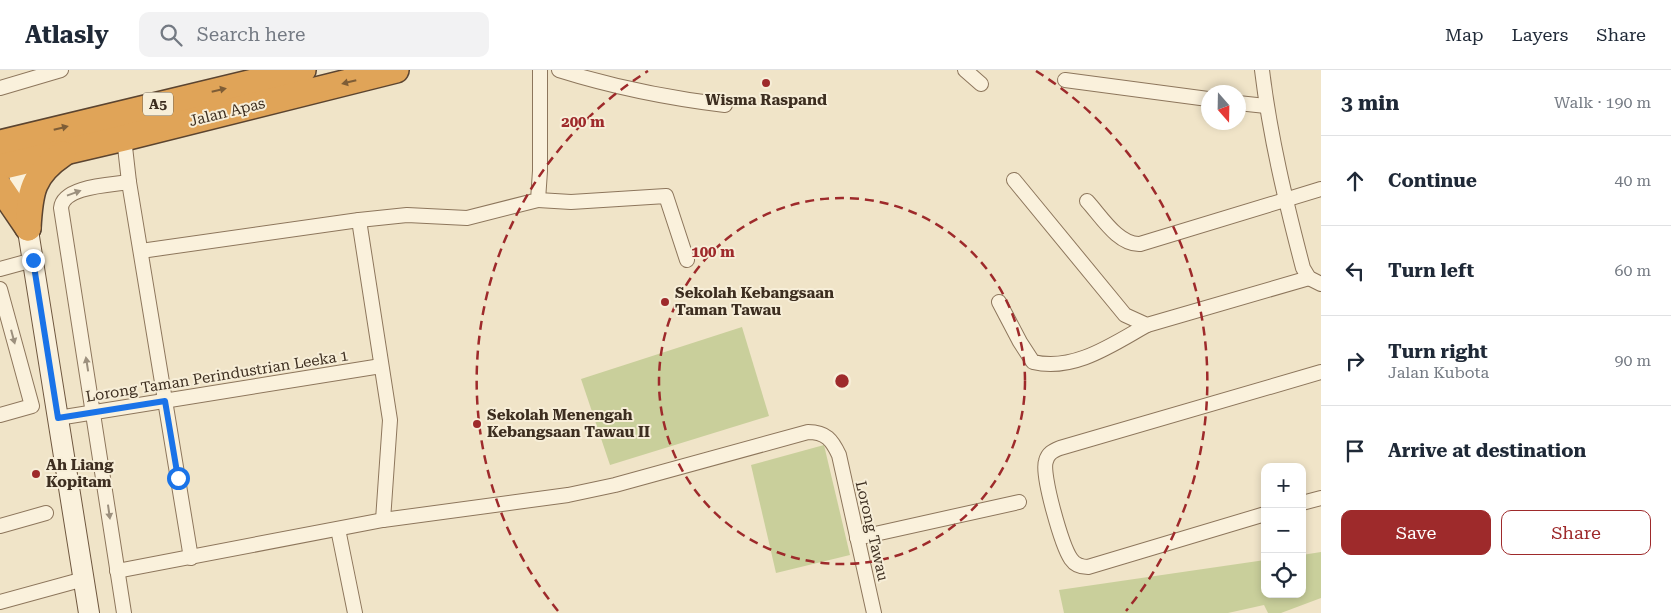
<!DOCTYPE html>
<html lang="en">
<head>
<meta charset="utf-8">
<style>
	body { margin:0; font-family:"Roboto Serif",serif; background:#f2f2f3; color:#1f2937 }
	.controls { position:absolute; right:15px; bottom:15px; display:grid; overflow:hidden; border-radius:10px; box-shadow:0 2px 8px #0003 }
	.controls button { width:45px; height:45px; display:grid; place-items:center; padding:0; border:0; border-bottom:1px solid #e0e1e3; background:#fff; color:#1f2937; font:25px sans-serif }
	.compass { position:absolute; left:1201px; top:15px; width:45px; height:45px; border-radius:50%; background:#fff; box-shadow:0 2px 8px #0003; rotate:160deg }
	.stop { position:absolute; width:15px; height:15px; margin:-11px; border:4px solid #1a73e8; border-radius:50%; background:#fff }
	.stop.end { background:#1a73e8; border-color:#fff; box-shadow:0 1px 5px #0008 }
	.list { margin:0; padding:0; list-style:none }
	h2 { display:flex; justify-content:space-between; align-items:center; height:65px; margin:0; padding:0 20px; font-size:21px }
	h2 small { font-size:16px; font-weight:400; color:#747a83 }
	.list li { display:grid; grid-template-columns:32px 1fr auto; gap:15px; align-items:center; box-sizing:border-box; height:90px; padding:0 20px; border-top:1px solid #e0e1e3 }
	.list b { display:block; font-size:19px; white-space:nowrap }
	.list p { margin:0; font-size:16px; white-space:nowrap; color:#747a83 }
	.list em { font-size:16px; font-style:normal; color:#747a83 }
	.actions { display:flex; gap:10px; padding:15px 20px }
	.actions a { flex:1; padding:11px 0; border:1px solid #9e2a2b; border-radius:10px; text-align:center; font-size:18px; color:#9e2a2b }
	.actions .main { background:#9e2a2b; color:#fff }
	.icon { flex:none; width:28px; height:28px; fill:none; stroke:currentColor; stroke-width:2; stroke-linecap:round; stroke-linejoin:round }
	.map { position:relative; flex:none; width:1321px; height:543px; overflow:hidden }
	header { display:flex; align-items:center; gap:30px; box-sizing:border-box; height:70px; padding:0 25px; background:#fff; border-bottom:1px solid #e0e1e3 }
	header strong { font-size:24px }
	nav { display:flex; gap:28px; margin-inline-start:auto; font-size:18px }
	.search { width:350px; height:45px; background:#f2f2f3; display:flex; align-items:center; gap:12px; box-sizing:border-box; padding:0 18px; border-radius:10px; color:#747a83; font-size:19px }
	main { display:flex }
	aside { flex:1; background:#fff }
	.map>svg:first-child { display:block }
</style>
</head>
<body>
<header>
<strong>Atlasly</strong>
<div class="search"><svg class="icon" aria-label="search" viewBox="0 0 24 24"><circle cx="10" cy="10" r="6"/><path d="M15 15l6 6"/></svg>Search here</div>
<nav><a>Map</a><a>Layers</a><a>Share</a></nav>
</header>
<main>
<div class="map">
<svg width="1321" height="543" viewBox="0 0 1321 543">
	<rect width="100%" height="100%" fill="#f0e4c8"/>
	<g fill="#c9cf9b">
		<path d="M742 257 769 346 610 395 581 309Z"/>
		<path d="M824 375 850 485 776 503 751 395Z"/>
		<path d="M1321 482V528L1281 543H1268L1264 535 1228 543H1064L1059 520 1265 490V524H1302V485Z"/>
	</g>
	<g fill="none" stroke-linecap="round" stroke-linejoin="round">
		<defs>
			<g id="street">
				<path d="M559 0C613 17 668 28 725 35"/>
				<path d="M965 0 981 14"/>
				<path d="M1262 0C1270 67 1286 133 1303 198L1309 208 1321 214"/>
				<path d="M1065 10 1208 29"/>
				<path d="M0 18 61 0"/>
				<path d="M1238 33 1266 36"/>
				<path d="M124 68 129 112 191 488"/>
				<path d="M1014 110 1125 245 1147 255 1309 208"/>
				<path d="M538 130 571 132 666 126 687 190"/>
				<path d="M1087 131C1101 146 1118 175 1140 174L1321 119"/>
				<path d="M359 150 390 350 383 450"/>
				<path d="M141 181 359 150 407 145 467 148 538 130 540 101V0"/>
				<path d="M0 199 33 190"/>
				<path d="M0 219 32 336 0 345"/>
				<path d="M999 232 1020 272 1033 292C1074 302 1113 274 1147 255"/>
				<path d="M58 348 381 296"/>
				<path d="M1302 433 1321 428"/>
				<path d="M1265 444 1088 497C1081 497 1075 495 1071 489 1062 476 1041 404 1046 391 1048 383 1053 381 1060 378L1321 302"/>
				<path d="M0 456 46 443"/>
				<path d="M338 459 355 543"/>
				<path d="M857 468 1019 432"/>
				<path d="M117 501 383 450 568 425 615 415 808 362C826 362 832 370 839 385L874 543"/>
				<path d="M0 532 84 509"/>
				<path d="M124 543 61 138C63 116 111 115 129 112"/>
			</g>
			<path id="secondary" d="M15 79 89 543"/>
			<g id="highway">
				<path d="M0 73 303 0"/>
				<path d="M0 97 124 68 396 0"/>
				<path d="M0 117 28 158"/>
				<path d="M28 158C30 122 32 105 63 84"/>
			</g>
		</defs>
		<use href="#street" stroke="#8d765c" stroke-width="16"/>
		<use href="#secondary" stroke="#6f573f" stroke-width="22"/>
		<use href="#highway" stroke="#5b4430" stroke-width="28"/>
		<use href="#street" stroke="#faf1dc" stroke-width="14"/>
		<use href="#secondary" stroke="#faf1dc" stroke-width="20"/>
		<use href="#highway" stroke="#e0a458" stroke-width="25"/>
	</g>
	<defs><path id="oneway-solid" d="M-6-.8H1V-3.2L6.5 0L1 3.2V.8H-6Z" transform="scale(1.25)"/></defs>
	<g fill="#7e5d36">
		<use href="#oneway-solid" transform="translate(349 12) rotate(166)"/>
		<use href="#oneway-solid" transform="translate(219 20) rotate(-13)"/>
		<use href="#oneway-solid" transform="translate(61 58) rotate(-14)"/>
	</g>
	<g fill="#9c907e">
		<use href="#oneway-solid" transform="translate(74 123) rotate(-20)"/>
		<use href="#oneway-solid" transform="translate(13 267) rotate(75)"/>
		<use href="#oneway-solid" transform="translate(87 294) rotate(-99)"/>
		<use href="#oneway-solid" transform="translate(109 442) rotate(82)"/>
	</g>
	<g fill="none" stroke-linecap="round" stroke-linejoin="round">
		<path stroke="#1a73e8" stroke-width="6" d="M33 190 58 348 165 331 178 408"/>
	</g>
	<g fill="none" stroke="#9e2a2b" stroke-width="2.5" stroke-dasharray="9 6">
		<circle cx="842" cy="311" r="183"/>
		<path d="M558 541A366 366 0 0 1 648 1M1036 1A366 366 0 0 1 1126 541"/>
	</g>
	<g fill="#9e2a2b" stroke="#f7eed8" stroke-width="2">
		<circle cx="766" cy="13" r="5"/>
		<circle cx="665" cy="232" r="5"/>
		<circle cx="477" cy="354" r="5"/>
		<circle cx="36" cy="404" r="5"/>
	</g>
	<g text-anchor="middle" stroke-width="4" stroke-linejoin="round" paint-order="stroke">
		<rect fill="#f7eed8" stroke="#756857" stroke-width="1" x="143" y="22.5" width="30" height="23" rx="4"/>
		<g font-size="14" font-weight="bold" fill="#3d2e20">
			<text x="158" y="39">A5</text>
		</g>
		<g font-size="15" font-weight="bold" fill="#3d2e20" stroke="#f7eed8" text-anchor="start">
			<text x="766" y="35" text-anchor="middle">Wisma Raspand</text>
			<text x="675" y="228">Sekolah Kebangsaan<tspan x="675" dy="17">Taman Tawau</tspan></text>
			<text x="487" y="350">Sekolah Menengah<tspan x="487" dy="17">Kebangsaan Tawau II</tspan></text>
			<text x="46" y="400">Ah Liang<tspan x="46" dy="17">Kopitam</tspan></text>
		</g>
		<g font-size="15" fill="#3d2e20" stroke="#f7eed8">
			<text transform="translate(227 42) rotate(-14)" y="5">Jalan Apas</text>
			<text transform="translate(217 306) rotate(-9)" y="5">Lorong Taman Perindustrian Leeka 1</text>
			<text transform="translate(872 461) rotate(77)" y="5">Lorong Tawau</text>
		</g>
	</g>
	<circle cx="842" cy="311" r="8" fill="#9e2a2b" stroke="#f7eed8" stroke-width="2.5"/>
	<g font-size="15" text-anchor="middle" font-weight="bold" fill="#9e2a2b" stroke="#f7eed8" stroke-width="4" stroke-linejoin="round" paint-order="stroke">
		<text x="583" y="57">200 m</text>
		<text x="713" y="187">100 m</text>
	</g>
</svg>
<div class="controls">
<button>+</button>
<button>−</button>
<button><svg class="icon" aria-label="locate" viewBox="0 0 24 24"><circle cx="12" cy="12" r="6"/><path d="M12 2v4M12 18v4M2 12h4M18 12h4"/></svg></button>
</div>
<svg class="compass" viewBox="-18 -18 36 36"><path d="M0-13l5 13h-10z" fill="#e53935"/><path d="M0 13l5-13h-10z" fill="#747a83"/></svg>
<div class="stop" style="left:178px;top:408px"></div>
<div class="stop end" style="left:33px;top:190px"></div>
</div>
<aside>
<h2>3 min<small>Walk · 190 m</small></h2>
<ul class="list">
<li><svg class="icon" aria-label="ahead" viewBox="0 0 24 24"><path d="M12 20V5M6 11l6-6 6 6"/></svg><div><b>Continue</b></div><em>40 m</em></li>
<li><svg class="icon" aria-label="left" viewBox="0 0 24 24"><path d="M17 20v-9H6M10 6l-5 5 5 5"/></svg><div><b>Turn left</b></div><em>60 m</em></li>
<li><svg class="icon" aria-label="right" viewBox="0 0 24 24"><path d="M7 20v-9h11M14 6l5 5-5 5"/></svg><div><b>Turn right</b><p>Jalan Kubota</p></div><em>90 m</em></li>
<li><svg class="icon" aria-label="arrive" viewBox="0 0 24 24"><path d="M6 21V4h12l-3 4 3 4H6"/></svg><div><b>Arrive at destination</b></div></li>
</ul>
<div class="actions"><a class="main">Save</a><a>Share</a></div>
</aside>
</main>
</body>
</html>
